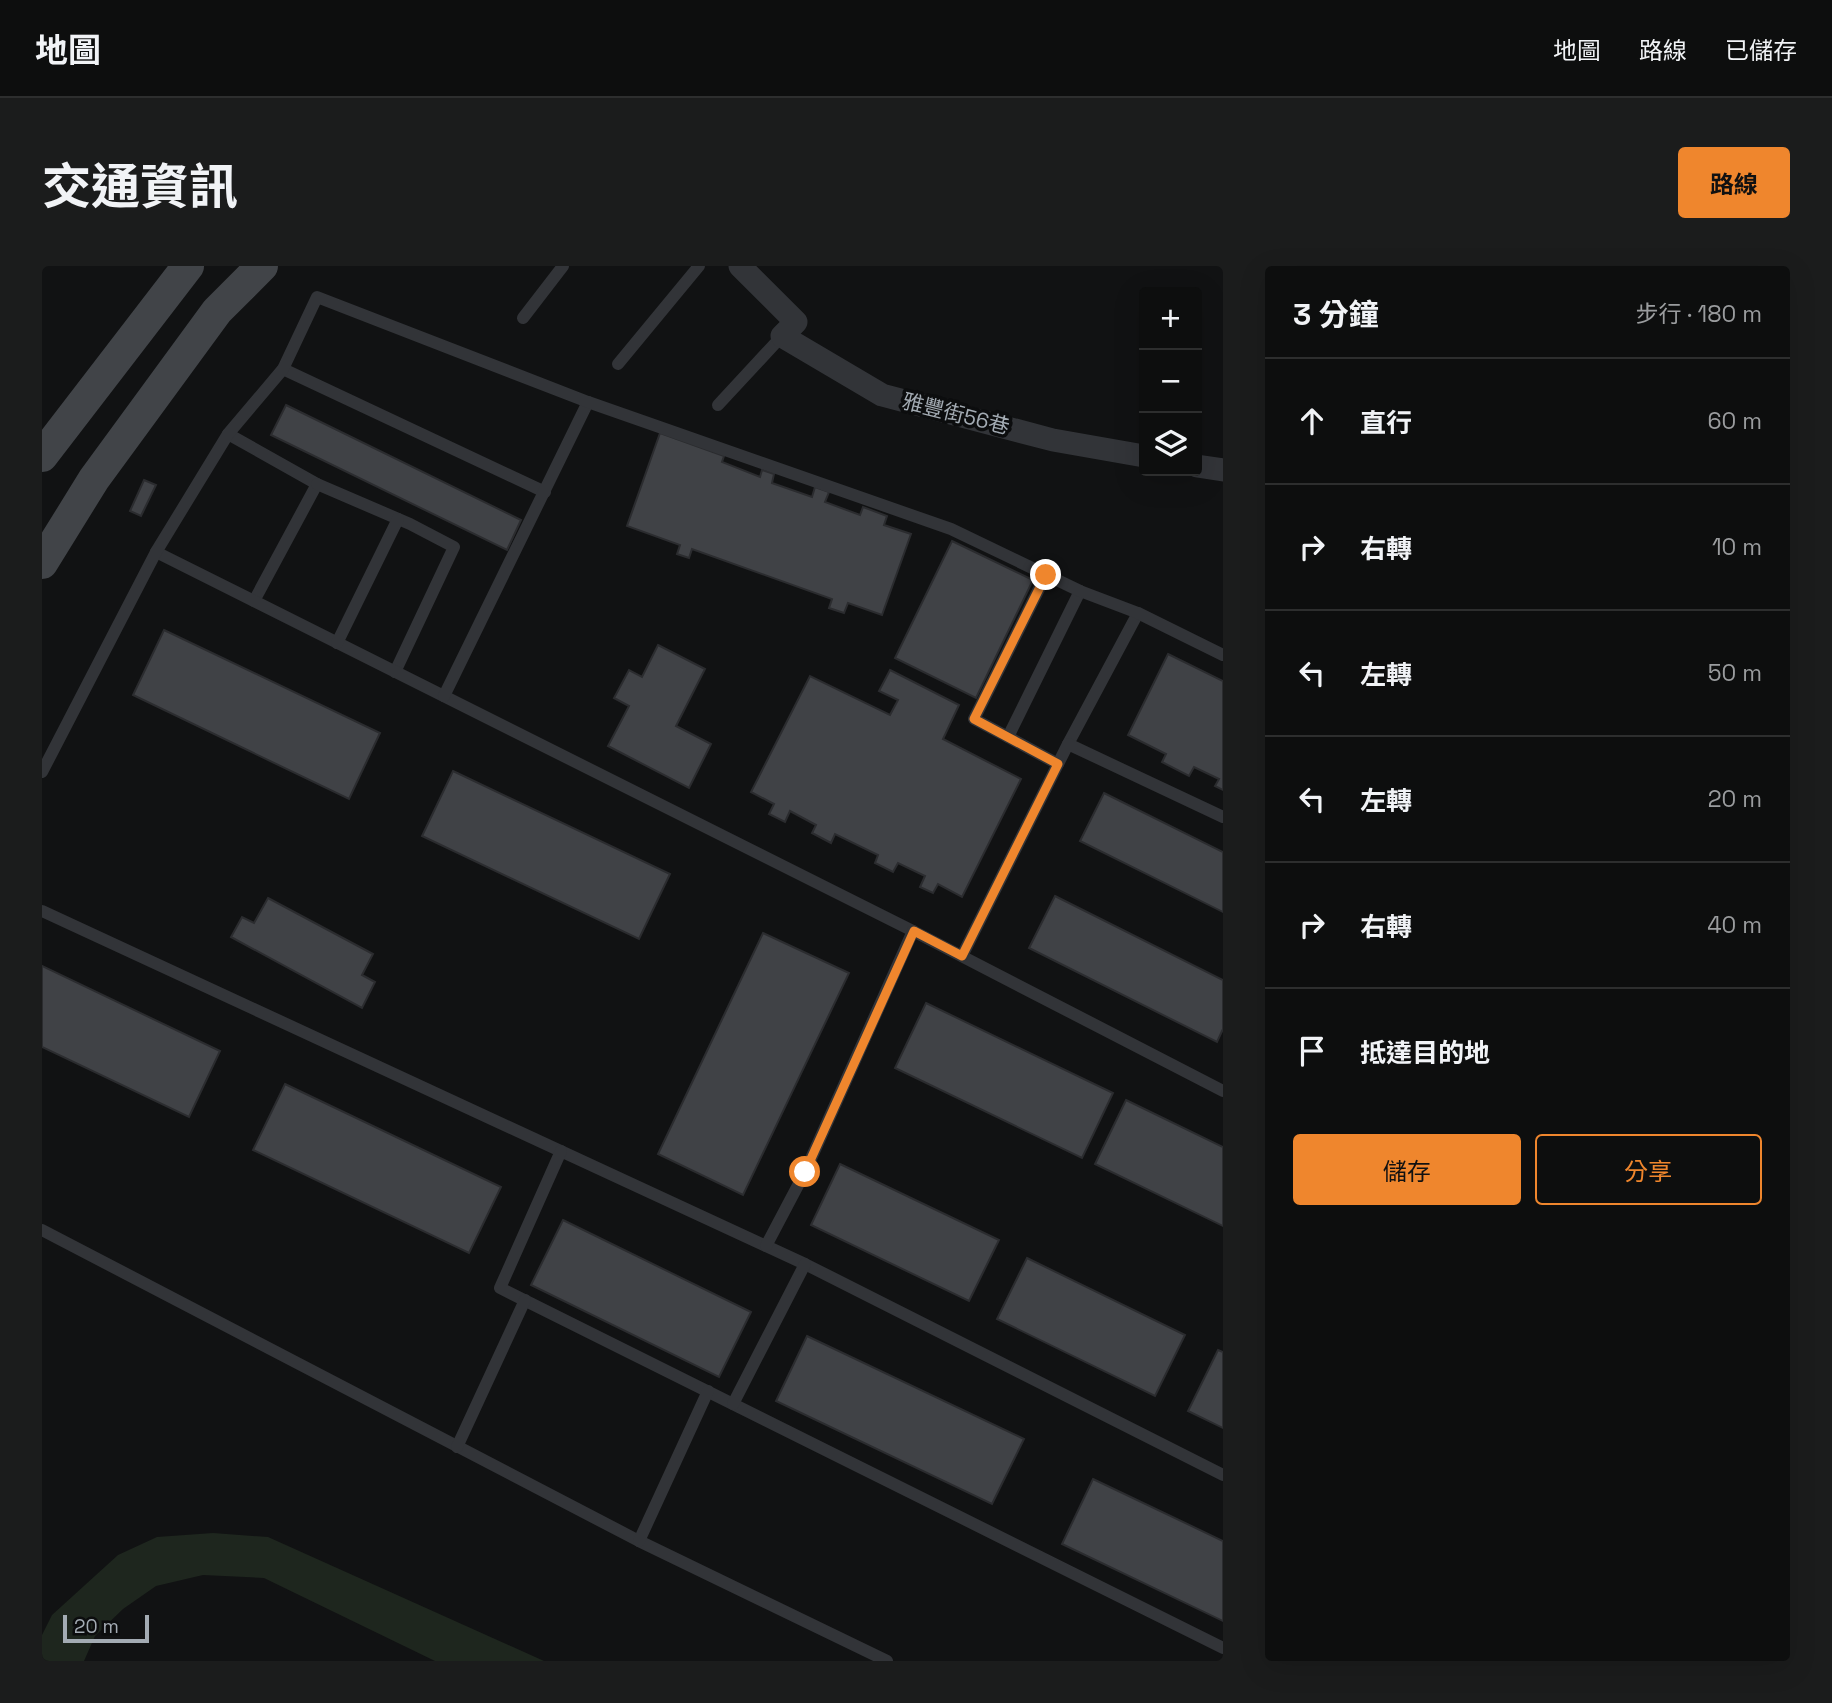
<!DOCTYPE html>
<html lang="zh-TW">
<head>
<meta charset="utf-8">
<style>
	body { margin:0; font-family:"Space Grotesk","Noto Sans TC",sans-serif; background:#1b1c1c; color:#f1f3f6 }
	.controls { position:absolute; right:21px; top:21px; display:grid; overflow:hidden; border-radius:7px; box-shadow:0 7px 28px #0002 }
	.controls button { width:63px; height:63px; display:grid; place-items:center; padding:0; border:0; border-bottom:2px solid #2d2e2e; background:#0d0e0e; color:#f1f3f6; font:35px sans-serif }
	.scale { position:absolute; left:21px; bottom:18px; width:86px; box-sizing:border-box; padding-left:7px; border:4px solid #a3abb3; border-top:0; font-size:19px; line-height:24px; white-space:nowrap; color:#a3abb3; -webkit-text-stroke:5px #0c0d0e; paint-order:stroke }
	.stop { position:absolute; width:21px; height:21px; margin:-16px; border:5px solid #ef862d; border-radius:50%; background:#fff }
	.stop.end { background:#ef862d; border-color:#fff; box-shadow:0 2px 7px #0008 }
	.list { margin:0; padding:0; list-style:none }
	h2 { display:flex; justify-content:space-between; align-items:center; height:91px; margin:0; padding:0 28px; font-size:30px }
	h2 small { font-size:23px; font-weight:400; color:#9a9c9e }
	.list li { display:grid; grid-template-columns:46px 1fr auto; gap:21px; align-items:center; box-sizing:border-box; height:126px; padding:0 28px; border-top:2px solid #2d2e2e }
	.list b { display:block; font-size:26px; white-space:nowrap }
	.list em { font-size:23px; font-style:normal; color:#9a9c9e }
	.actions { display:flex; gap:14px; padding:21px 28px }
	.actions a { flex:1; padding:16px 0; border:2px solid #ef862d; border-radius:7px; text-align:center; font-size:24px; color:#ef862d }
	.actions .main { background:#ef862d; color:#111 }
	.icon { flex:none; width:38px; height:38px; fill:none; stroke:currentColor; stroke-width:2; stroke-linecap:round; stroke-linejoin:round }
	.map { position:relative; flex:none; width:1181px; height:1395px; overflow:hidden; border-radius:7px }
	header { display:flex; align-items:center; gap:42px; box-sizing:border-box; height:98px; padding:0 35px; background:#0d0e0e; border-bottom:2px solid #2d2e2e }
	header strong { font-size:33px }
	nav { display:flex; gap:38px; margin-inline-start:auto; font-size:24px }
	.intro { display:flex; align-items:center; justify-content:space-between; box-sizing:border-box; height:168px; padding:0 42px }
	h1 { margin:0; font-size:49px }
	.button { padding:18px 32px; border-radius:7px; background:#ef862d; color:#111; font-size:24px; font-weight:700 }
	main { display:flex; gap:42px; padding:0 42px }
	aside { flex:1; background:#0d0e0e; border-radius:7px; box-shadow:0 7px 28px #0002 }
	.map>svg:first-child { display:block }
</style>
</head>
<body>
<header>
<strong>地圖</strong>
<nav><a>地圖</a><a>路線</a><a>已儲存</a></nav>
</header>
<div class="intro"><h1>交通資訊</h1><a class="button">路線</a></div>
<main>
<div class="map">
<svg width="1181" height="1395" viewBox="0 0 1181 1395">
	<rect width="100%" height="100%" fill="#111213"/>
	<path fill="#1e261e" d="M171 1267 226 1271 502 1395H393L222 1312 161 1309 114 1320 81 1343 53 1370 42 1395H0V1369L10 1349 76 1289 115 1271Z"/>
	<g fill="#404246" stroke="#2b2c2f" stroke-width="2">
		<path d="M244 139 479 254 465 284 229 169Z"/>
		<path d="M618 167 682 190 680 196 718 211 720 204 732 208 730 217 770 231 773 221 787 226 783 236 818 249 821 241 845 250 842 259 869 268 840 349 806 337 802 347 787 342 790 333 650 283 647 292 635 288 638 279 585 260Z"/>
		<path d="M102 214 114 219 99 250 88 245Z"/>
		<path d="M910 275 991 314 934 432 853 392Z"/>
		<path d="M122 364 338 467 307 533 91 429Z"/>
		<path d="M616 379 663 403 634 460 669 478 647 522 566 480 587 440 572 432 587 404 600 411Z"/>
		<path d="M1126 388 1181 415V524L1173 520 1177 513 1152 501 1147 510 1120 496 1124 488 1086 469Z"/>
		<path d="M848 404 917 439 901 473 979 513 920 631 896 618 891 627 878 621 883 610 856 597 851 606 833 597 836 589 793 568 789 577 770 567 774 559 748 545 743 556 727 548 732 538 709 526 768 410 848 449 856 434 837 425Z"/>
		<path d="M411 505 628 608 597 673 380 570Z"/>
		<path d="M1062 527 1181 586V646L1038 575Z"/>
		<path d="M1013 630 1181 714V763L1175 776 987 682Z"/>
		<path d="M226 632 331 688 320 709 333 716 320 742 189 671 200 651 212 657Z"/>
		<path d="M721 667 807 707 701 929 616 888Z"/>
		<path d="M0 700 178 785 147 851 0 781Z"/>
		<path d="M884 737 1071 827 1040 892 853 802Z"/>
		<path d="M243 818 459 921 427 987 211 884Z"/>
		<path d="M1084 834 1181 881V960L1053 898Z"/>
		<path d="M798 898 957 974 927 1035 769 959Z"/>
		<path d="M521 954 709 1046 677 1111 489 1019Z"/>
		<path d="M985 992 1143 1069 1113 1130 955 1053Z"/>
		<path d="M765 1070 982 1173 950 1238 734 1135Z"/>
		<path d="M1176 1084 1181 1086V1162L1146 1145Z"/>
		<path d="M1051 1213 1181 1275V1355L1020 1278Z"/>
	</g>
	<g fill="none" stroke-linecap="round" stroke-linejoin="round">
		<g stroke="#323438" stroke-width="12">
			<path d="M481 52 521 0"/>
			<path d="M576 98 657 0"/>
			<path d="M241 103 503 226"/>
			<path d="M676 139 740 70"/>
			<path d="M186 168 275 218 212 335"/>
			<path d="M275 218 368 258 412 281 353 406"/>
			<path d="M114 286 871 665 1181 825"/>
			<path d="M295 377 356 253"/>
			<path d="M402 430 546 136"/>
			<path d="M966 471 932 453 1004 309"/>
			<path d="M1026 478 1096 347"/>
			<path d="M1016 498 966 471 1038 325"/>
			<path d="M0 506 114 286 186 168 241 103 275 31 546 136 909 263 1038 325 1096 347 1181 389"/>
			<path d="M0 645 763 998 1181 1209"/>
			<path d="M920 690 1026 478 1181 551"/>
			<path d="M519 885 458 1022 1181 1382"/>
			<path d="M0 964 597 1275 845 1395"/>
			<path d="M724 980 763 906 871 665"/>
			<path d="M691 1138 763 998"/>
			<path d="M415 1181 483 1034"/>
			<path d="M597 1275 666 1125"/>
		</g>
		<g stroke="#323438" stroke-width="23">
			<path d="M698 0 754 56 740 70 840 129 1011 174 1102 190"/>
			<path d="M1155 200 1181 204"/>
		</g>
		<g stroke="#414448" stroke-width="32">
			<path d="M0 190 146 0"/>
			<path d="M0 297 52 213 175 45 220 0"/>
		</g>
	</g>
	<g fill="none" stroke-linecap="round" stroke-linejoin="round">
		<path stroke="#ef862d" stroke-width="9" d="M763 906 872 665 920 690 1016 498 932 453 1004 309"/>
	</g>
	<g text-anchor="middle" stroke-width="7" stroke-linejoin="round" paint-order="stroke">
		<g font-size="21" fill="#a3abb3" stroke="#0c0d0e">
			<text transform="translate(914 148) rotate(14)" y="7">雅豐街56巷</text>
		</g>
	</g>
</svg>
<div class="controls">
<button>+</button>
<button>−</button>
<button><svg class="icon" aria-label="layers" viewBox="0 0 24 24"><path d="M12 4l9 5-9 5-9-5zM3 14l9 5 9-5"/></svg></button>
</div>
<div class="scale">20 m</div>
<div class="stop" style="left:763px;top:906px"></div>
<div class="stop end" style="left:1004px;top:309px"></div>
</div>
<aside>
<h2>3 分鐘<small>步行 · 180 m</small></h2>
<ul class="list">
<li><svg class="icon" aria-label="ahead" viewBox="0 0 24 24"><path d="M12 20V5M6 11l6-6 6 6"/></svg><div><b>直行</b></div><em>60 m</em></li>
<li><svg class="icon" aria-label="right" viewBox="0 0 24 24"><path d="M7 20v-9h11M14 6l5 5-5 5"/></svg><div><b>右轉</b></div><em>10 m</em></li>
<li><svg class="icon" aria-label="left" viewBox="0 0 24 24"><path d="M17 20v-9H6M10 6l-5 5 5 5"/></svg><div><b>左轉</b></div><em>50 m</em></li>
<li><svg class="icon" aria-label="left" viewBox="0 0 24 24"><path d="M17 20v-9H6M10 6l-5 5 5 5"/></svg><div><b>左轉</b></div><em>20 m</em></li>
<li><svg class="icon" aria-label="right" viewBox="0 0 24 24"><path d="M7 20v-9h11M14 6l5 5-5 5"/></svg><div><b>右轉</b></div><em>40 m</em></li>
<li><svg class="icon" aria-label="arrive" viewBox="0 0 24 24"><path d="M6 21V4h12l-3 4 3 4H6"/></svg><div><b>抵達目的地</b></div></li>
</ul>
<div class="actions"><a class="main">儲存</a><a>分享</a></div>
</aside>
</main>
</body>
</html>
